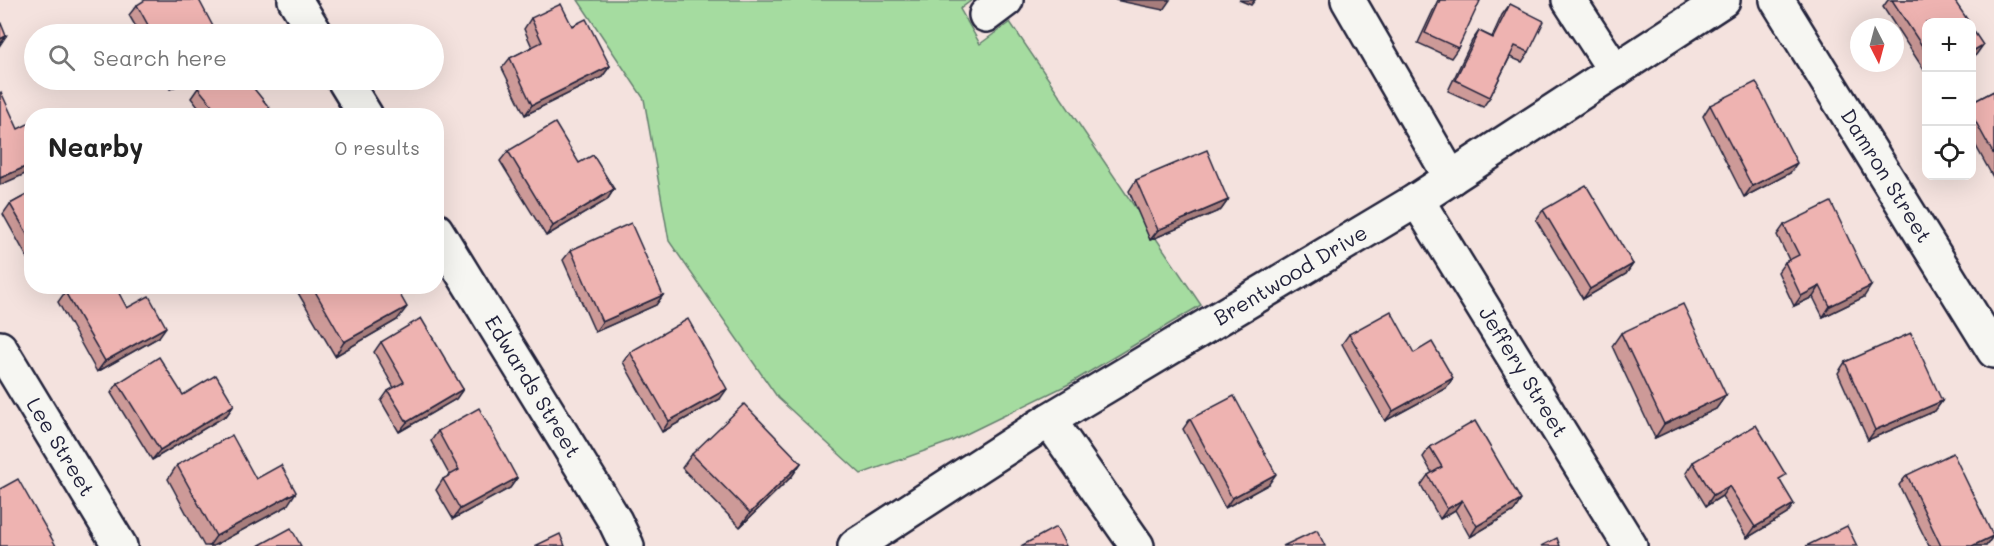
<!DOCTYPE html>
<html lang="en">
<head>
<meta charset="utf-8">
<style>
	body { margin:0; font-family:Mali,sans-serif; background:#f6f6f6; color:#222 }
	.controls { position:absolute; right:18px; top:18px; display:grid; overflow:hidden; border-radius:12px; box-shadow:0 6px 24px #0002 }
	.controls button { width:54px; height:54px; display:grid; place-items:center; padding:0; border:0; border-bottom:2px solid #e0e0e0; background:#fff; color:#222; font:30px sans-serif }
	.compass { position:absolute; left:1850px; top:18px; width:54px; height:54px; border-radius:50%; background:#fff; box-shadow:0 6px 24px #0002; rotate:174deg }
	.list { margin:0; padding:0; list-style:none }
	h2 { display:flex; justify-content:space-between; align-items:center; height:78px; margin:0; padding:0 24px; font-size:26px }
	h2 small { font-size:20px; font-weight:400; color:#767676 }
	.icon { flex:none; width:33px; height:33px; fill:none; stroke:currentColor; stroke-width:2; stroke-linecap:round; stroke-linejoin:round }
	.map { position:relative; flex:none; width:1994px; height:546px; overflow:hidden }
	.search { position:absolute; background:#fff; box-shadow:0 6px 24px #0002; left:24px; top:24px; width:420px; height:66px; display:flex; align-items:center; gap:15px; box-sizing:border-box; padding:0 21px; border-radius:33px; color:#767676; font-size:22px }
	.panel { position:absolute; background:#fff; box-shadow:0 6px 24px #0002; left:24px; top:108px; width:420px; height:186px; border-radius:24px }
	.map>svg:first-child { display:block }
</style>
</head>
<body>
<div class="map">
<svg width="1994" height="546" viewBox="0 0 1994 546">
	<rect width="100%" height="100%" fill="#f4e2de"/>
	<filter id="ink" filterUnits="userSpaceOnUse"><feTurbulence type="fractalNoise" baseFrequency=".0167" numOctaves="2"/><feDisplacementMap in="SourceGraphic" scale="12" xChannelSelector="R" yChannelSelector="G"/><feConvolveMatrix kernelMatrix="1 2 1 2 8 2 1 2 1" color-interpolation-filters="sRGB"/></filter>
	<g filter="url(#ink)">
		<path fill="#a5dca0" stroke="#647f6e" stroke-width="1.5" d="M578 0H972L960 9 980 44 1010 22 1201 305 1069 384 952 441 861 474 778 398 669 241 644 99Z"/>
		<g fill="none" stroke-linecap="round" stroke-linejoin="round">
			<defs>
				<g id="minor">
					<path d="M295 0 316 34"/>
					<path d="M1348 0 1451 178"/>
					<path d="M1569 0 1615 71"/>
					<path id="s1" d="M1777 0 1994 351"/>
					<path d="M986 15 1006 0"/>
					<path d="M344 80 366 116"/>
					<path id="s2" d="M1417 200 1630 546"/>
					<path id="s3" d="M436 230 615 521 627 546"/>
					<path id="s4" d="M0 348 120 546"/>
					<path d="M1049 420 1137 546"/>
					<path id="s5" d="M855 546 1049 420 1417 200 1723 0"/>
				</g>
			</defs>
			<use href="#minor" stroke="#22223b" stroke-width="38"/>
			<use href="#minor" stroke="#f6f6f2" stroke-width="33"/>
		</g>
		<g fill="#cd9a98" stroke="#22223b" stroke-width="1.5">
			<path d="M1438 0H1477L1458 48 1451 58 1418 43Z"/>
			<path d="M1888 0H1954L1926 22V73L1883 7Z"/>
			<path d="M1510 4 1529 52 1522 62 1510 57 1490 97 1483 107 1448 91 1472 41 1479 31 1492 37 1502 15Z"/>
			<path d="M137 5 217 34H140L129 15Z"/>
			<path d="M531 18 572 26 610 66 602 77 525 115 502 68 510 58 532 47 524 29Z"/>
			<path d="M164 80H188L170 89Z"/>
			<path d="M198 88 276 116H205L191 98Z"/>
			<path d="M1994 91V179L1971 137V103Z"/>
			<path d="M1710 105 1790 173 1744 197 1703 116Z"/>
			<path d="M508 151 579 163 614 189 607 200 546 236 500 161Z"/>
			<path d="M1136 180 1228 200 1221 210 1150 240 1129 191Z"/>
			<path d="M32 192V266L3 214 10 204Z"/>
			<path d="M1543 210 1633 264 1626 274 1583 299 1536 220Z"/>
			<path d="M1784 225 1864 297 1823 317 1813 297 1794 306 1778 272 1785 262 1789 260 1777 235Z"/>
			<path d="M571 250 663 295 656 305 595 332 563 260Z"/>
			<path d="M294 286H395L397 320 335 356Z"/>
			<path d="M65 292 127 308 159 337 97 372 58 302Z"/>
			<path d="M1621 333 1726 395 1716 409 1655 438 1612 346Z"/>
			<path d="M1349 334 1414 353 1446 388 1385 421 1342 344Z"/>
			<path d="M381 342 463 389 456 399 399 432 381 401 388 391 394 388 374 352Z"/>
			<path d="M630 352 720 399 662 432 623 362Z"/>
			<path d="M1845 362 1942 401 1935 411 1868 440 1838 373Z"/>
			<path d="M118 383 183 395 234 405 227 415 152 460 111 393Z"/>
			<path d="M1190 419 1269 484 1225 508 1183 429Z"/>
			<path d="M438 431 517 478 510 488 453 519 436 490 443 479 450 476 431 441Z"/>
			<path d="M1430 447 1514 511 1470 537 1455 510 1440 519 1421 485 1428 475 1432 473 1423 457Z"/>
			<path d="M692 454 801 463 792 476 740 527 682 468Z"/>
			<path d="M1693 462 1781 482 1787 514 1747 538 1722 496 1706 506 1686 473Z"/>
			<path d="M177 465 256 479 287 506 213 546H204L168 479Z"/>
			<path d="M1907 475 1993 536 1986 546H1929L1899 485Z"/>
		</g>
		<g fill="#a77d7c" stroke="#22223b" stroke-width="1.5">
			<path d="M1115 0H1170L1163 10Z"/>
			<path d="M1239 0H1255L1251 5Z"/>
			<path d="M6 36 0 45V39Z"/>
			<path d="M1983 45 1976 55 1971 58V52Z"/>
			<path d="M610 66 602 77 525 115 532 105Z"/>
			<path d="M177 80H188L170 89Z"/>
			<path d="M1797 163 1790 173 1744 197 1752 186Z"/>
			<path d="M32 164V171L0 185V178Z"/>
			<path d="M614 189 607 200 546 236 553 226Z"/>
			<path d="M1228 200 1221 210 1150 240 1158 230Z"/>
			<path d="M1633 264 1626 274 1583 299 1590 289Z"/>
			<path d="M1820 286 1813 297 1794 306 1801 296Z"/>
			<path d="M1871 286 1864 297 1823 317 1830 306Z"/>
			<path d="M663 295 656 305 595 332 602 322Z"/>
			<path d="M407 307 397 320 335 356 344 342Z"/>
			<path d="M166 327 159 337 97 372 105 361Z"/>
			<path d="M1453 378 1446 388 1385 421 1393 411Z"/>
			<path d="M463 389 456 399 399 432 407 422Z"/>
			<path d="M727 389 720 399 662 432 669 421Z"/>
			<path d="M1726 395 1716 409 1655 438 1664 424Z"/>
			<path d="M1942 401 1935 411 1868 440 1875 430Z"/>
			<path d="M234 405 227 415 152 460 160 450Z"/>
			<path d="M801 463 792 476 740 527 750 513Z"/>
			<path d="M1276 474 1269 484 1225 508 1232 498Z"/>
			<path d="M517 478 510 488 453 519 460 509Z"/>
			<path d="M1729 486 1722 496 1706 506 1713 495Z"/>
			<path d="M296 492 287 506 213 546H209L216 536Z"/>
			<path d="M1462 500 1455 510 1440 519 1447 509Z"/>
			<path d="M1521 500 1514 511 1470 537 1477 526Z"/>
			<path d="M1794 504 1787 514 1747 538 1755 527Z"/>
			<path d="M1993 536 1986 546H1972Z"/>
		</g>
		<g fill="#eeb3b1" stroke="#22223b" stroke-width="1.5">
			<path d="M145 0H199L217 34H153L137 5Z"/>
			<path d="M1440 0H1477L1480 1 1458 48 1425 33Z"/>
			<path d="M1892 0H1954L1969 22H1926V52Z"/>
			<path d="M561 4 572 26 586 19 610 66 532 105 510 58 542 42 531 18Z"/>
			<path d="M1510 4 1544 21 1529 52 1515 46 1490 97 1455 80 1479 31 1493 38Z"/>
			<path d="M0 21 6 36 0 39Z"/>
			<path d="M1971 27 1983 45 1971 52Z"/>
			<path d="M209 80H247L276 116H221L198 88Z"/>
			<path d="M1756 82 1797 163 1752 186 1710 105Z"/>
			<path d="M1994 91V155L1971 113V103Z"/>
			<path d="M1 92 18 129 32 122V164L0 178V93Z"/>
			<path d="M555 123 579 163 593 155 614 189 553 226 508 151Z"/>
			<path d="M1207 150 1228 200 1158 230 1136 180Z"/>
			<path d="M1586 185 1633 264 1590 289 1543 210Z"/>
			<path d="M32 192V242L10 204Z"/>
			<path d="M1831 202 1871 286 1830 306 1820 286 1801 296 1785 262 1799 255 1784 225Z"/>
			<path d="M631 223 663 295 602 322 571 250Z"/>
			<path d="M74 286H115L127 308 149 296 166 327 105 361 65 292Z"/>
			<path d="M312 286H395L407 307 344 342Z"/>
			<path d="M1683 304 1726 395 1664 424 1621 333Z"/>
			<path d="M1391 311 1414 353 1432 342 1453 378 1393 411 1349 334Z"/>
			<path d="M421 318 463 389 407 422 388 391 404 382 381 342Z"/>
			<path d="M688 319 727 389 669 421 630 352Z"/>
			<path d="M1911 333 1942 401 1875 430 1845 362Z"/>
			<path d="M159 357 183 395 216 375 234 405 160 450 118 383Z"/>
			<path d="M1234 396 1276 474 1232 498 1190 419Z"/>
			<path d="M744 404 801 463 750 513 692 454Z"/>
			<path d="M479 408 517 478 460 509 443 479 459 470 438 431Z"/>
			<path d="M1475 421 1521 500 1477 526 1462 500 1447 509 1428 475 1442 467 1430 447Z"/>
			<path d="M1756 425 1786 475 1779 479 1794 504 1755 527 1729 486 1713 495 1693 462Z"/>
			<path d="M232 435 256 479 281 465 296 492 216 536 177 465Z"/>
			<path d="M1953 453 1993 536 1972 546H1941L1907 475Z"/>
			<path d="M18 479 56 546H0V489Z"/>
			<path d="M1847 526 1857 546H1806Z"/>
			<path d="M1056 527 1066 546H1021Z"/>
			<path d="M291 528 301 546H258Z"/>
			<path d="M1317 530 1325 546H1283Z"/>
			<path d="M560 534 565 546H535Z"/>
			<path d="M1557 538 1560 546H1541Z"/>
		</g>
	</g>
	<g text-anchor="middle" stroke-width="6" stroke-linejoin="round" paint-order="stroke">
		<g font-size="21" fill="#22223b" stroke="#f6f6f2">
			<text dy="7" stroke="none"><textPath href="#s1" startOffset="207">Damron Street</textPath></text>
			<text dy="7" stroke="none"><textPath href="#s5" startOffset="513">Brentwood Drive</textPath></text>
			<text dy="7" stroke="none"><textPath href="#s2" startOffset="202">Jeffery Street</textPath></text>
			<text dy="7" stroke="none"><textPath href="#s3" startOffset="184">Edwards Street</textPath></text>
			<text dy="7" stroke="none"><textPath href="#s4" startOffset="116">Lee Street</textPath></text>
		</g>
	</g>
</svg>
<div class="controls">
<button>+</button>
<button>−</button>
<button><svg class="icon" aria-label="locate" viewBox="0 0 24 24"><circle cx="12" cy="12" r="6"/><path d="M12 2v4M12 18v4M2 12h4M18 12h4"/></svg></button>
</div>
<svg class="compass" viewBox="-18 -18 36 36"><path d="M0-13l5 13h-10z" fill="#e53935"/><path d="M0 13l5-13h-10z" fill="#767676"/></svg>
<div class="search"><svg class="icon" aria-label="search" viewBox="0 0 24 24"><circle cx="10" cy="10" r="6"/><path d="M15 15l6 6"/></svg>Search here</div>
<section class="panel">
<h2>Nearby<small>0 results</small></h2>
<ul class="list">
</ul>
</section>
</div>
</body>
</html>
